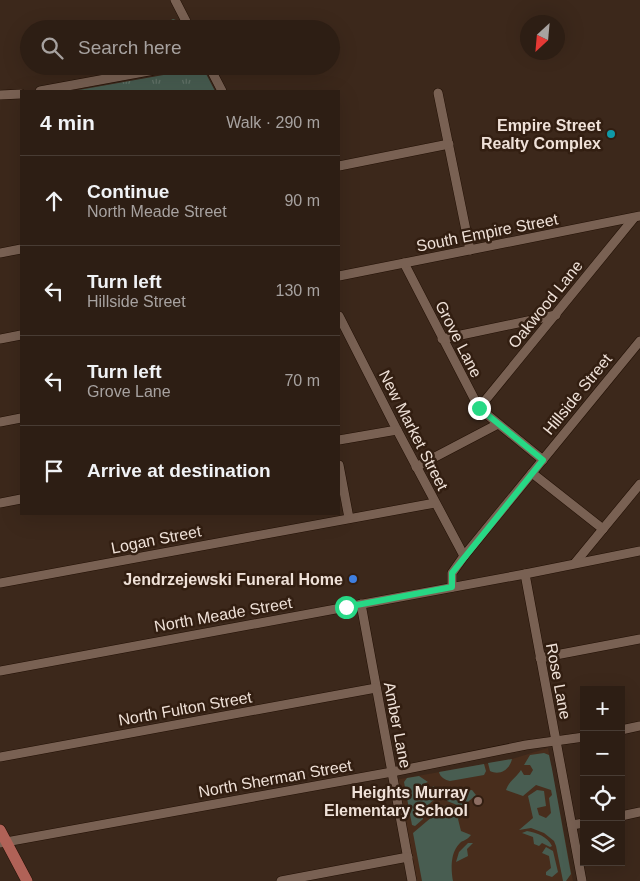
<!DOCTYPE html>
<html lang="en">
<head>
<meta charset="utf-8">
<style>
	body { margin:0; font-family:Helvetica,sans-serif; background:#392b22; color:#f1f3f6 }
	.controls { position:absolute; right:15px; bottom:15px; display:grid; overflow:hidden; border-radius:0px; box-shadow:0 5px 20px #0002 }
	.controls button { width:45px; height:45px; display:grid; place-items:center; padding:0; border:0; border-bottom:1px solid #483c34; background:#2d1e14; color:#f1f3f6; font:25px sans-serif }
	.compass { position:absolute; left:520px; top:15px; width:45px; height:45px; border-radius:50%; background:#2d1e14; box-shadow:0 5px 20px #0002; rotate:206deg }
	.stop { position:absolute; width:15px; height:15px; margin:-11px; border:4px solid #27d885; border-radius:50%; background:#fff }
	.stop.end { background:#27d885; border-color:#fff; box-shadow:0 1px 5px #0008 }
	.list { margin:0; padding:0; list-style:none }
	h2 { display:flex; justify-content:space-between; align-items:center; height:65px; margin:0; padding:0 20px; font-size:21px }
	h2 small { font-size:16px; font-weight:400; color:#a7a2a0 }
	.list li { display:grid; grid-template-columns:32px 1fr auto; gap:15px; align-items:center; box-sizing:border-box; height:90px; padding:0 20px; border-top:1px solid #483c34 }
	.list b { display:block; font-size:19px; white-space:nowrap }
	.list p { margin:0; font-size:16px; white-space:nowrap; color:#a7a2a0 }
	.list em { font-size:16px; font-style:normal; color:#a7a2a0 }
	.icon { flex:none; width:28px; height:28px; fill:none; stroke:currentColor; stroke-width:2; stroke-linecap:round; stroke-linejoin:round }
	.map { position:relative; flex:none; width:640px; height:881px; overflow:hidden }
	.search { position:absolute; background:#2d1e14; box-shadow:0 5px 20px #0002; left:20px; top:20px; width:320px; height:55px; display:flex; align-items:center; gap:12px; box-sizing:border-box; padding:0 18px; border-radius:28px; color:#a7a2a0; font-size:19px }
	.panel { position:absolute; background:#2d1e14; box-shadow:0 5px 20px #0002; left:20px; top:90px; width:320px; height:425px; border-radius:0px }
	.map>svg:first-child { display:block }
</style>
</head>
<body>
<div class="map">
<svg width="640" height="881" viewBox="0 0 640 881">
	<defs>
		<pattern id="park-tufts" width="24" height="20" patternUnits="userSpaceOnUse" patternTransform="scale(1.25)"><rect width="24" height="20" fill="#485d51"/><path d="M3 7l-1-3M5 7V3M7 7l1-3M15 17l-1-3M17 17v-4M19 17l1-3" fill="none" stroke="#637469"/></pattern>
	</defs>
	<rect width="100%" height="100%" fill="#3c281b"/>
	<path fill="#482d1c" d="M548 748 573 881H414L395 780 512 759Z"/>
	<g fill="#485d51">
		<path d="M173 19 182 22 186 29H162L160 26Z"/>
		<path d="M544 753 549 755 552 769 571 874 566 881H563L556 846 554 841 544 833 531 828 519 830 533 818 528 796 537 790 544 791 546 806 537 808 539 815 546 818 551 813 549 798 552 795 551 790 536 785 523 796 506 790C509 781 516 778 521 770L524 775H530L533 770 530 765H524L530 755Z"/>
		<path d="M512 759C510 769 500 776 490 771L488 763Z"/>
		<path d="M484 764 486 771 484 775 450 781C445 780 440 777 439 772Z"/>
		<path d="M419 776 428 782 423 784V790L427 793 432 791 433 786 442 792 444 800 436 798 422 810 423 819 415 826 412 825 404 782 407 778Z"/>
		<path d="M472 790 476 795 462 807 447 801 450 793Z"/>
		<path d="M446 805 460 810 461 816 458 819 461 831 471 835C468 839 465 840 461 842 450 852 451 868 453 881H422L413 833Z"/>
		<path d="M527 831C537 833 547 836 552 846L550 847 542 843 539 846 534 844 533 837 522 833Z"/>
		<path d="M468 843H473L467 849 468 856 456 862 459 852Z"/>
		<path d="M546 847 553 851 558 872 552 877 546 875V872L551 868 549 856 542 853Z"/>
	</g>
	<path fill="url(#park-tufts)" d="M203 68 215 91H73Z"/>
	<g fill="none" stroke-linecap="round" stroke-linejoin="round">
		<defs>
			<g id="minor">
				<path d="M175 0 190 29"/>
				<path d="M209 66 222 91"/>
				<path d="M40 91 176 66"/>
				<path d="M438 93 470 250"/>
				<path d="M0 95 21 94"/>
				<path d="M339 166 449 144"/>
				<path d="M0 253 21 249"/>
				<path d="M404 263 479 408 543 460"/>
				<path d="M339 276 640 216"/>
				<path d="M339 316 397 430 464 556"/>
				<path d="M0 339 21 335"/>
				<path d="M442 339 556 315"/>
				<path d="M479 408 634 218"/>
				<path d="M0 422 21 418"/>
				<path d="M339 440 397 430"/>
				<path d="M339 465 349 518"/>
				<path d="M416 467 498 424"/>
				<path d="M532 473 603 529"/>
				<path d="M0 503 21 499"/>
				<path d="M575 563 640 484"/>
				<path d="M525 574 582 881"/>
				<path d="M0 583 435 503"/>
				<path d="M452 587V573L464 556 640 341"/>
				<path d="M361 604 412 881"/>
				<path d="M540 658 640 639"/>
				<path d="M0 671 525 574 640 551"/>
				<path d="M621 730 640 726"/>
				<path d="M0 757 376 688"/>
				<path d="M621 816 640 812"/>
				<path d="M572 825 584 823"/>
				<path d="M0 843 392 772 526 745 584 737"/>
				<path d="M281 881 408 857"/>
			</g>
			<path id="major" d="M0 830 27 881"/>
		</defs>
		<use href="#minor" stroke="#221005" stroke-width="10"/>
		<use href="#major" stroke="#221005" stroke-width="12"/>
		<use href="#minor" stroke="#796153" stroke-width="9"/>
		<use href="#major" stroke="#b06257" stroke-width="11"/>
	</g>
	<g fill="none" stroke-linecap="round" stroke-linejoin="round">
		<path stroke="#27d885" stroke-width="6" d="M346 607 452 587V573L543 460 479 408"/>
	</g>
	<circle fill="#0f9aa8" stroke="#321e11" stroke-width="2" cx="611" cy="134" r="5"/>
	<circle fill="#3f7fe0" stroke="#321e11" stroke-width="2" cx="353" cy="579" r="5"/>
	<circle fill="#8d6e63" stroke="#321e11" stroke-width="2" cx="478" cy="801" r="5"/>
	<g text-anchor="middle" stroke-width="5" stroke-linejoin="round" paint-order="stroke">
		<g font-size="16" font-weight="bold" fill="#efe1d8" stroke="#321e11" text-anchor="end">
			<text x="601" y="131">Empire Street<tspan x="601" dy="18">Realty Complex</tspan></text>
			<text x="343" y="585">Jendrzejewski Funeral Home</text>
			<text x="468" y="798">Heights Murray<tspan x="468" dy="18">Elementary School</tspan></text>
		</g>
		<g font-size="16" fill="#efe1d8" stroke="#321e11">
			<text transform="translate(487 232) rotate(-11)" y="6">South Empire Street</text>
			<text transform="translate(545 304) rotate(-51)" y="6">Oakwood Lane</text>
			<text transform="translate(459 339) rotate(63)" y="6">Grove Lane</text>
			<text transform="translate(577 394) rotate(-51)" y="6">Hillside Street</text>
			<text transform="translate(414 430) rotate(63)" y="6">New Market Street</text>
			<text transform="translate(156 539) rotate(-11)" y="6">Logan Street</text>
			<text transform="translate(223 614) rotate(-10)" y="6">North Meade Street</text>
			<text transform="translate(559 681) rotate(79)" y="6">Rose Lane</text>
			<text transform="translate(185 708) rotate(-10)" y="6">North Fulton Street</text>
			<text transform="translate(398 725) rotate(79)" y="6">Amber Lane</text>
			<text transform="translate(275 778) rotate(-10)" y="6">North Sherman Street</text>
		</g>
	</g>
</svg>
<div class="controls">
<button>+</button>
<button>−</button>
<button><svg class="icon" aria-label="locate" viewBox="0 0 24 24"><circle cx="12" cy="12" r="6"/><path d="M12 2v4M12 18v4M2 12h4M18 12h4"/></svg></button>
<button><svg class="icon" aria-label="layers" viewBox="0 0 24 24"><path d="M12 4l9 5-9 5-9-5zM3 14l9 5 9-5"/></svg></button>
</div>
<svg class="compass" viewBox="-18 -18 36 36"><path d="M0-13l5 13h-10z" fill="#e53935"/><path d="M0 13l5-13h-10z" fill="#a7a2a0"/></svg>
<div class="stop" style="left:346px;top:607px"></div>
<div class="stop end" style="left:479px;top:408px"></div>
<div class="search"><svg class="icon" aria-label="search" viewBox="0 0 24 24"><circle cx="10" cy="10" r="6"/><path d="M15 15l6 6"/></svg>Search here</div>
<section class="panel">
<h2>4 min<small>Walk · 290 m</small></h2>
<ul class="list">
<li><svg class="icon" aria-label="ahead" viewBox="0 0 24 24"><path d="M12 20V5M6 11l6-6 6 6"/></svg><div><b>Continue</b><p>North Meade Street</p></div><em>90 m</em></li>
<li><svg class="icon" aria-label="left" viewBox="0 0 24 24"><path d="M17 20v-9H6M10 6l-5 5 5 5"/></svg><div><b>Turn left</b><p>Hillside Street</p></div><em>130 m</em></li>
<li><svg class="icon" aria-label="left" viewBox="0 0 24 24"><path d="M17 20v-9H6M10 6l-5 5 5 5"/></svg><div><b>Turn left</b><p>Grove Lane</p></div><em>70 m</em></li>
<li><svg class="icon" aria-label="arrive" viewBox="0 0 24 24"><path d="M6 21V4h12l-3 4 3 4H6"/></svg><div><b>Arrive at destination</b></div></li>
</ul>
</section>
</div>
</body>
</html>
